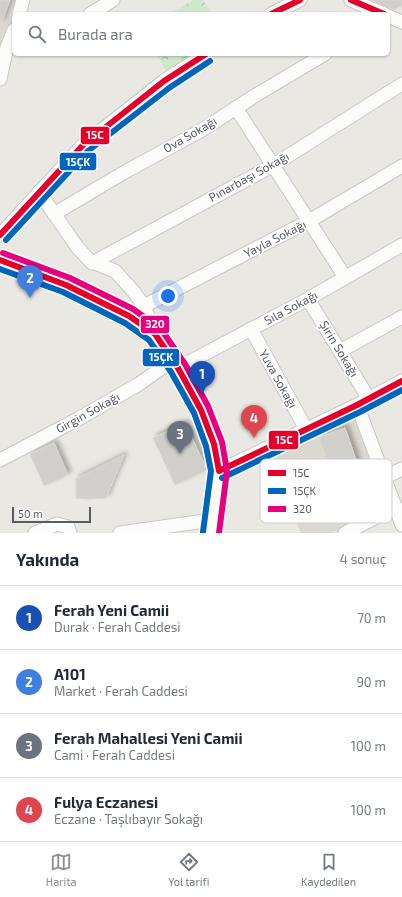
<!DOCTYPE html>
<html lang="tr">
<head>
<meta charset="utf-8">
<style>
	body { margin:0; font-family:"Exo 2",sans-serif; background:#f6f6f7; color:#1f2937 }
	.scale { position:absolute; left:12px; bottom:10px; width:79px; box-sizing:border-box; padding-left:4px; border:2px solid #585d62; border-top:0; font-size:11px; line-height:14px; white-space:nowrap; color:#585d62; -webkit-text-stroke:3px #fff; paint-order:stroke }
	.you { position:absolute; left:168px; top:296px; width:14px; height:14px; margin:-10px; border:3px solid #fff; border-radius:50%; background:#1a73e8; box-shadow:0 0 0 6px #1a73e833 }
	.badge { display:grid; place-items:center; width:26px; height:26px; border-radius:50%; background:#8b8e8f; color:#fff; font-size:13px; font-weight:700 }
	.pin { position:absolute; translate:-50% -33px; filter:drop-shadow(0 1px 2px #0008) }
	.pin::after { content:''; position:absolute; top:21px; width:14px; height:12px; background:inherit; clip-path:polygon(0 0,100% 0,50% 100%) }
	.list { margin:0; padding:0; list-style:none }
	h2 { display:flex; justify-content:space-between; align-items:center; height:52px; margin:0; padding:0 16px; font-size:17px }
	h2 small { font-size:13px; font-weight:400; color:#747a83 }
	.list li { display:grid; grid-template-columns:26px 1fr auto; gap:12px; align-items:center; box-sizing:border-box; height:64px; padding:0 16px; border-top:1px solid #e0e1e3 }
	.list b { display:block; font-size:15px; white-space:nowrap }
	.list p { margin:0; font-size:13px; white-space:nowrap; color:#747a83 }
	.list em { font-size:13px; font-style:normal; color:#747a83 }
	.icon { flex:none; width:22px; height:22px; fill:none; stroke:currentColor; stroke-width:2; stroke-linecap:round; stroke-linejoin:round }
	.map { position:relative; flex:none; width:402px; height:533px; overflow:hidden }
	.search { position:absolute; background:#fff; box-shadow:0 1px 3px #0004; left:12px; right:12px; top:12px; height:44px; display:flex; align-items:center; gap:10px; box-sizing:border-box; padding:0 14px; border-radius:6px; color:#747a83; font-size:15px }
	.sheet { height:308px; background:#fff }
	nav { display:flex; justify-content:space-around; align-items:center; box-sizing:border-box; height:56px; border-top:1px solid #e0e1e3; background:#fff; font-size:11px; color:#747a83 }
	nav a { display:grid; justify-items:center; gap:2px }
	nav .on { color:#8b8e8f }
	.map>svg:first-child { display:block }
</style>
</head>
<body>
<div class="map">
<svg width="402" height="533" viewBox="0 0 402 533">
	<defs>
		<pattern id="park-crowns" width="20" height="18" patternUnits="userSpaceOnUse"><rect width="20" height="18" fill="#cfe8cb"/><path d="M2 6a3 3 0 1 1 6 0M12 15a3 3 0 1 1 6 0" fill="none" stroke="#abbfa8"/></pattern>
		<filter id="shadow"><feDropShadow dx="3.5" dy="-3.5" stdDeviation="2" flood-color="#0004"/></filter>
	</defs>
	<rect width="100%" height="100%" fill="#eae8e2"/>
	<g fill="#dbd8d0">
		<path d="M0 0H18L0 62Z"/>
		<path d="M352 414 388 506 332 533H301L269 455Z"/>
	</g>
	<g fill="url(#park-crowns)">
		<path d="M193 0H203L212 14H170Z"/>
		<path d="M157 54H195L167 73Z"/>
	</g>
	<g fill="#d0cfcb" stroke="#d9d7d2" filter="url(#shadow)">
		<path d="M0 0H10L1 24H0Z"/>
		<path d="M371 0H402V5L394 10Z"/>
		<path d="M185 423 207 470 175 485 153 438Z"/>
		<path d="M345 428 373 509 329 524 318 492 336 485 319 437Z"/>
		<path d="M54 443 68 475 44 486 30 454Z"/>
		<path d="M124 455 106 498 88 499 76 498V479Z"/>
	</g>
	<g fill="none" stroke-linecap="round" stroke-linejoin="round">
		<defs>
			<g id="minor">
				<path d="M351 0 384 14"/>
				<path d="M19 14 23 0"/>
				<path d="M90 14 113 0"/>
				<path d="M271 14 300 0"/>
				<path d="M388 16 402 22"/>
				<path d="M0 79 7 47 14 30"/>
				<path d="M236 108 345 277"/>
				<path d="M39 192 78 248 90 261 115 271 134 292 144 306 155 334"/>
				<path d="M54 214 123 173 202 130 256 95 325 54"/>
				<path d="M0 235 83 145 164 81 206 54"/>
				<path d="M0 260 66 285 129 316 155 334 178 368 201 410 214 444 219 471 211 533"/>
				<path d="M92 263 272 166 402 84"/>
				<path d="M308 299 369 399"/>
				<path d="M144 306 309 221 402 166"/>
				<path d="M251 329 306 429"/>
				<path d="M340 351 402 317"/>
				<path d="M178 368 308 299 402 245"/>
				<path d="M357 405 402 525"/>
				<path d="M0 460 78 419 139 384 173 360"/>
				<path d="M219 471 357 405 402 381"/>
				<path d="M385 477 402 469"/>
				<path d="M35 533 57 524 68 527 70 533"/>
				<path d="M120 533 212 520"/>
				<path d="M345 533 396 507"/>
			</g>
		</defs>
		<use href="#minor" stroke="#c7c7c7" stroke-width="15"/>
		<use href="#minor" stroke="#fcfcfb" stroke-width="13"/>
		<defs>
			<g id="bus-1">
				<path d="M351 0 384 14"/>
				<path d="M271 14 300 0"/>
				<path d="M0 235 83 145 164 81 206 54"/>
				<path d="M0 260 66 285 129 316 155 334 178 368 201 410 214 444 219 471 357 405 402 381"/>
			</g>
			<g id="bus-2">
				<path d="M6 240 88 151 169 88 210 61"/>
				<path d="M0 269 63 292 125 323 149 340 171 372 194 413 206 446 211 471 203 532"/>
				<path d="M222 478 360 412 402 390"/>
			</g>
			<path id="bus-3" d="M3 253 70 278 133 309 161 329 185 364 208 406 222 442 227 471 219 533"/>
		</defs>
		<use href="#bus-1" stroke="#fff" stroke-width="9"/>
		<use href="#bus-2" stroke="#fff" stroke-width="9"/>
		<use href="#bus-3" stroke="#fff" stroke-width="9"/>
		<use href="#bus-1" stroke="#e4002b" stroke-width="6"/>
		<use href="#bus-2" stroke="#0065bd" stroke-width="6"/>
		<use href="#bus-3" stroke="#e5007d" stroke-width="6"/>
	</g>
	<g text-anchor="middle" stroke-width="3.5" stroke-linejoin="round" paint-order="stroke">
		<g font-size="12" fill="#585d62" stroke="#fff">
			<text transform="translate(190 135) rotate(-30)" y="4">Ova Sokağı</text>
			<text transform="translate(249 177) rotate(-29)" y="4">Pınarbaşı Sokağı</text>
			<text transform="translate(275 239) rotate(-27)" y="4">Yayla Sokağı</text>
			<text transform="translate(291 308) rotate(-28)" y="4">Sıla Sokağı</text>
			<text transform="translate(339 349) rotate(59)" y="4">Şirin Sokağı</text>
			<text transform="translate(278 379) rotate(61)" y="4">Yuva Sokağı</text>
			<text transform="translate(88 413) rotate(-29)" y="4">Girgin Sokağı</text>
		</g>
	</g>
	<rect x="260" y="459" width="132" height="64" rx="6" fill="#fff" stroke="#cdced0" stroke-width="1"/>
	<rect x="268" y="470" width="18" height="6" fill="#e4002b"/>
	<rect x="268" y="488" width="18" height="6" fill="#0065bd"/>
	<rect x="268" y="506" width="18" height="6" fill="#e5007d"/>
	<g font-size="11" fill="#585d62">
		<text x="293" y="477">15C</text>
		<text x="293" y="495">15ÇK</text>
		<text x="293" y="513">320</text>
	</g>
	<g stroke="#fff" stroke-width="1.5">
		<rect x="80" y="126" width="30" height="19" rx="4" fill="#e4002b"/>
		<rect x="59" y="152" width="38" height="19" rx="4" fill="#0065bd"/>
		<rect x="140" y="315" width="30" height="19" rx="4" fill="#e5007d"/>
		<rect x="142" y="348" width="38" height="19" rx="4" fill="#0065bd"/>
		<rect x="268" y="430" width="31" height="20" rx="4" fill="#e4002b"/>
	</g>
	<g font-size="11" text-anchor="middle" font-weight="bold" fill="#fff">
		<text x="95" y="139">15C</text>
		<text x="78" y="166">15ÇK</text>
		<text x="155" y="328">320</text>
		<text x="161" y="361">15ÇK</text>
		<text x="284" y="444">15C</text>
	</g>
</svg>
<div class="scale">50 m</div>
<div class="you"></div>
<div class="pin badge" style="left:202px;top:394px;background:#1a4fb4">1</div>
<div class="pin badge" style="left:30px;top:298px;background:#3f7fe0">2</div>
<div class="pin badge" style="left:180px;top:454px;background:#6b7280">3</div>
<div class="pin badge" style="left:254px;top:438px;background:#e0444e">4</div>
<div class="search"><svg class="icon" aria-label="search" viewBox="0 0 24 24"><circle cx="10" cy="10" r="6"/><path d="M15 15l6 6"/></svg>Burada ara</div>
</div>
<section class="sheet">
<h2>Yakında<small>4 sonuç</small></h2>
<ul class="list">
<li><span class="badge" style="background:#1a4fb4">1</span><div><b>Ferah Yeni Camii</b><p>Durak · Ferah Caddesi</p></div><em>70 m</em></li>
<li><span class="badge" style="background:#3f7fe0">2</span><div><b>A101</b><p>Market · Ferah Caddesi</p></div><em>90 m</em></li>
<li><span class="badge" style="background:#6b7280">3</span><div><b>Ferah Mahallesi Yeni Camii</b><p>Cami · Ferah Caddesi</p></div><em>100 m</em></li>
<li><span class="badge" style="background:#e0444e">4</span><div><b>Fulya Eczanesi</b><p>Eczane · Taşlıbayır Sokağı</p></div><em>100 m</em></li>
</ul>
</section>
<nav>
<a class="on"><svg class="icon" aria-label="map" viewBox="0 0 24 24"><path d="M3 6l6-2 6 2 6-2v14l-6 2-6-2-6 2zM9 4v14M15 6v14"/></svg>Harita</a>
<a><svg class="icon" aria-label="directions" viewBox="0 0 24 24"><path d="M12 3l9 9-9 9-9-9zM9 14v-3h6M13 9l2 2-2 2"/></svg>Yol tarifi</a>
<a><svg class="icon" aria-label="saved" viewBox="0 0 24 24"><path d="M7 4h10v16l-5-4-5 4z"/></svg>Kaydedilen</a>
</nav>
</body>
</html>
